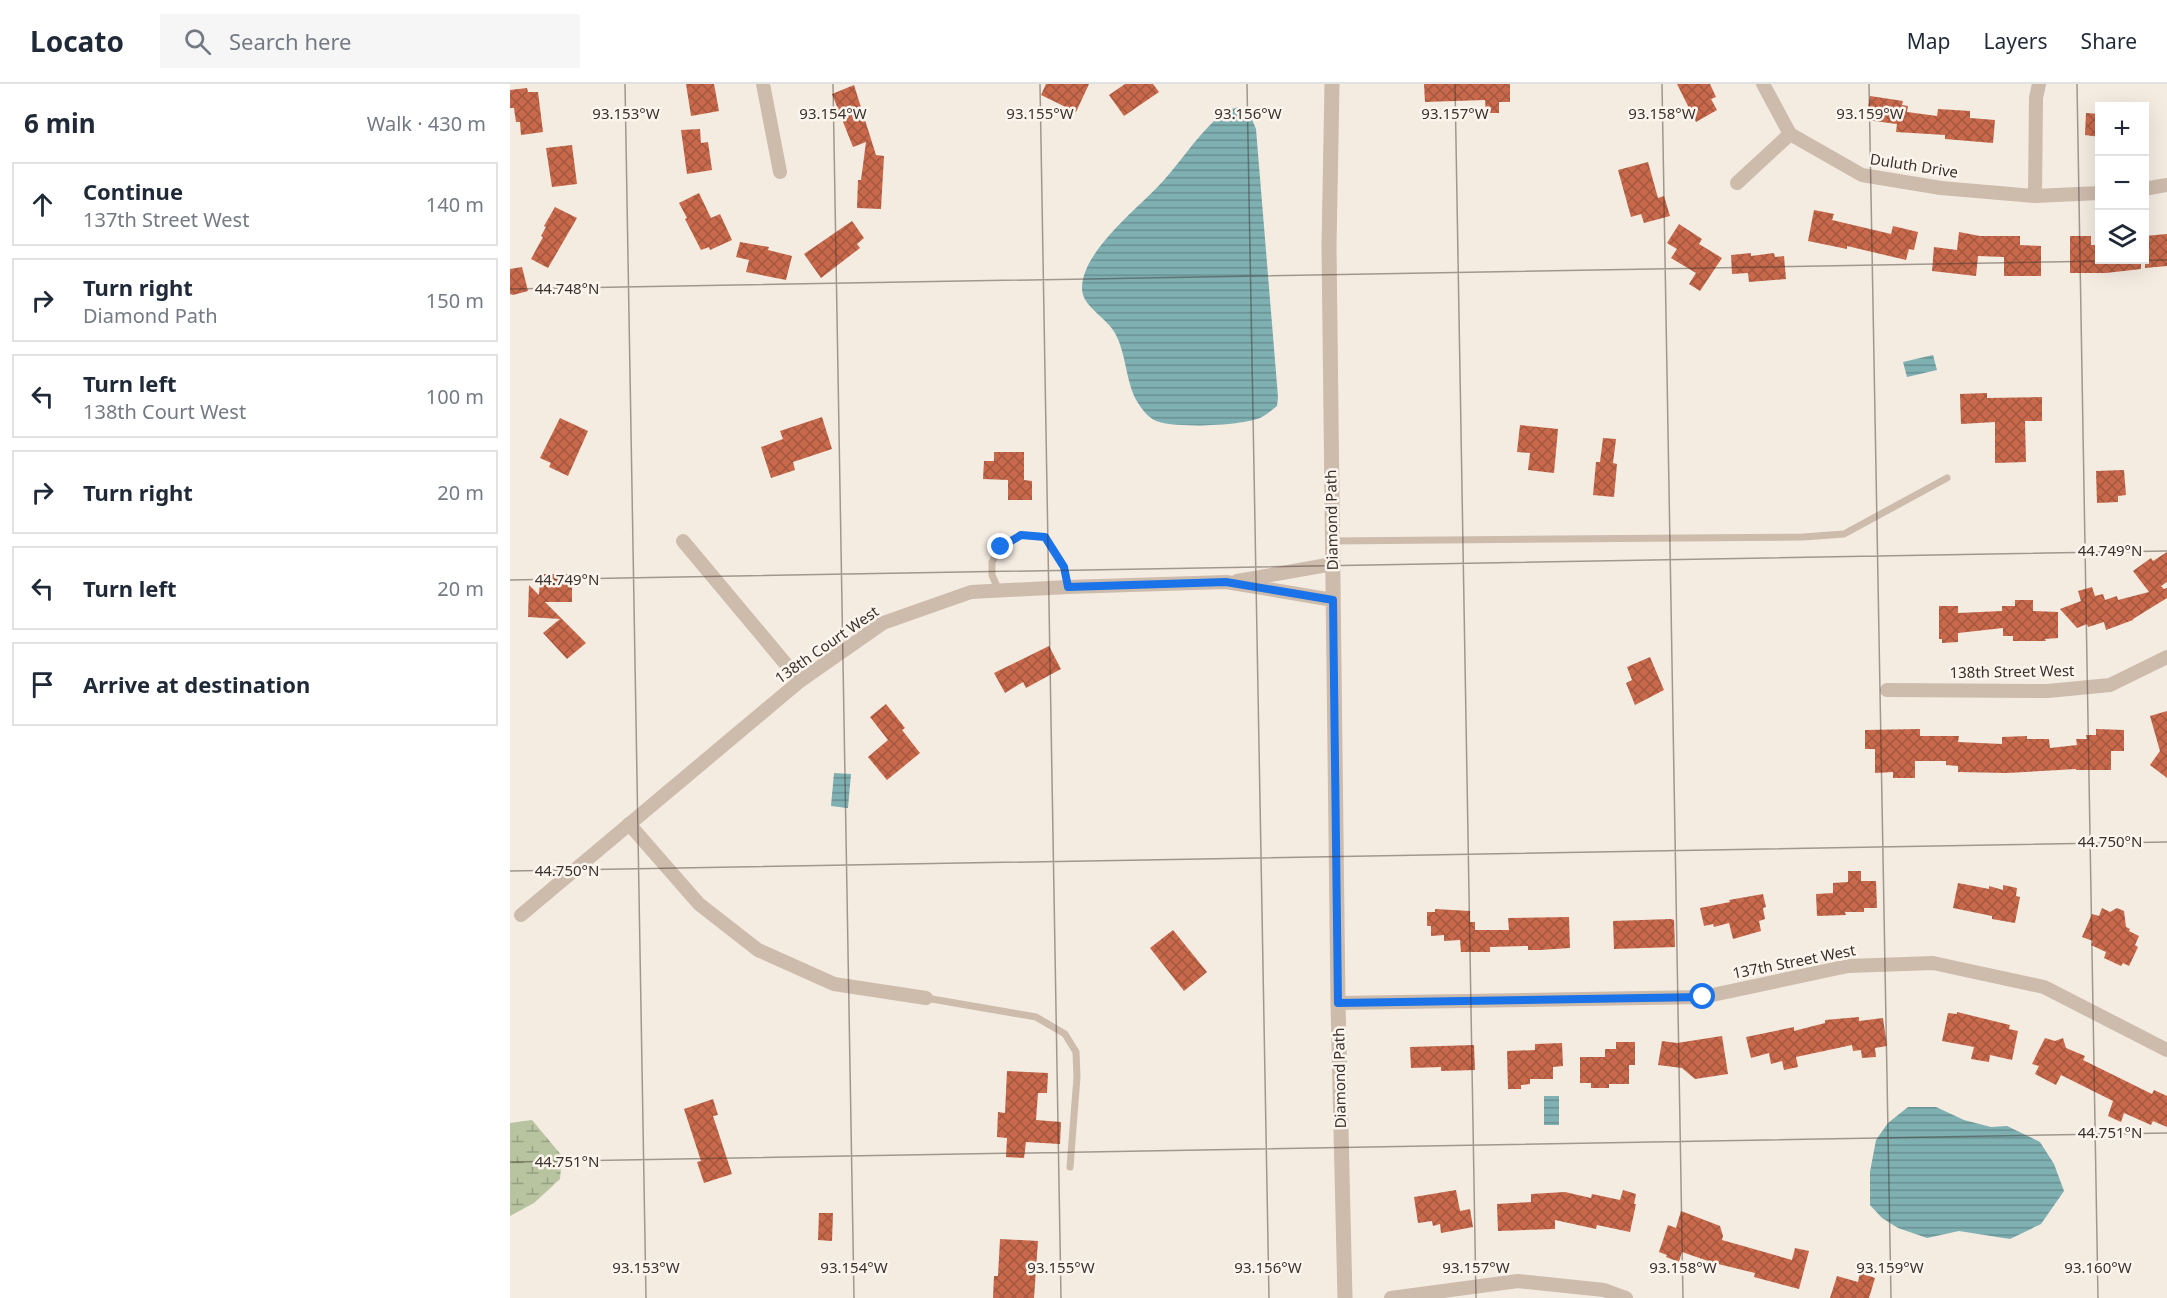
<!DOCTYPE html>
<html lang="en">
<head>
<meta charset="utf-8">
<style>
	body { margin:0; font-family:"Noto Sans",sans-serif; background:#f6f6f7; color:#1f2937 }
	.controls { position:absolute; right:18px; top:18px; display:grid; overflow:hidden; border-radius:0px; box-shadow:0 6px 24px #0002 }
	.controls button { width:54px; height:54px; display:grid; place-items:center; padding:0; border:0; border-bottom:2px solid #e0e1e3; background:#fff; color:#1f2937; font:30px sans-serif }
	.stop { position:absolute; width:18px; height:18px; margin:-14px; border:4px solid #1a73e8; border-radius:50%; background:#fff }
	.stop.end { background:#1a73e8; border-color:#fff; box-shadow:0 2px 6px #0008 }
	.list { margin:0; padding:0; list-style:none }
	h2 { display:flex; justify-content:space-between; align-items:center; height:78px; margin:0; padding:0 24px; font-size:26px }
	h2 small { font-size:20px; font-weight:400; color:#747a83 }
	.list li { display:grid; grid-template-columns:39px 1fr auto; gap:18px; align-items:center; box-sizing:border-box; height:84px; margin:0 12px 12px; padding:0 12px; border:2px solid #e0e1e3; border-radius:0px }
	.list b { display:block; font-size:22px; white-space:nowrap }
	.list p { margin:0; font-size:20px; white-space:nowrap; color:#747a83 }
	.list em { font-size:20px; font-style:normal; color:#747a83 }
	.icon { flex:none; width:33px; height:33px; fill:none; stroke:currentColor; stroke-width:2; stroke-linecap:round; stroke-linejoin:round }
	.map { position:relative; flex:none; width:1657px; height:1214px; overflow:hidden }
	header { display:flex; align-items:center; gap:36px; box-sizing:border-box; height:84px; padding:0 30px; background:#fff; border-bottom:2px solid #e0e1e3 }
	header strong { font-size:28px }
	nav { display:flex; gap:33px; margin-inline-start:auto; font-size:21px }
	.search { width:420px; height:54px; background:#f6f6f7; display:flex; align-items:center; gap:15px; box-sizing:border-box; padding:0 21px; border-radius:0px; color:#747a83; font-size:22px }
	main { display:flex }
	aside { flex:1; background:#fff }
	.map>svg:first-child { display:block }
</style>
</head>
<body>
<header>
<strong>Locato</strong>
<div class="search"><svg class="icon" aria-label="search" viewBox="0 0 24 24"><circle cx="10" cy="10" r="6"/><path d="M15 15l6 6"/></svg>Search here</div>
<nav><a>Map</a><a>Layers</a><a>Share</a></nav>
</header>
<main>
<aside>
<h2>6 min<small>Walk · 430 m</small></h2>
<ul class="list">
<li><svg class="icon" aria-label="ahead" viewBox="0 0 24 24"><path d="M12 20V5M6 11l6-6 6 6"/></svg><div><b>Continue</b><p>137th Street West</p></div><em>140 m</em></li>
<li><svg class="icon" aria-label="right" viewBox="0 0 24 24"><path d="M7 20v-9h11M14 6l5 5-5 5"/></svg><div><b>Turn right</b><p>Diamond Path</p></div><em>150 m</em></li>
<li><svg class="icon" aria-label="left" viewBox="0 0 24 24"><path d="M17 20v-9H6M10 6l-5 5 5 5"/></svg><div><b>Turn left</b><p>138th Court West</p></div><em>100 m</em></li>
<li><svg class="icon" aria-label="right" viewBox="0 0 24 24"><path d="M7 20v-9h11M14 6l5 5-5 5"/></svg><div><b>Turn right</b></div><em>20 m</em></li>
<li><svg class="icon" aria-label="left" viewBox="0 0 24 24"><path d="M17 20v-9H6M10 6l-5 5 5 5"/></svg><div><b>Turn left</b></div><em>20 m</em></li>
<li><svg class="icon" aria-label="arrive" viewBox="0 0 24 24"><path d="M6 21V4h12l-3 4 3 4H6"/></svg><div><b>Arrive at destination</b></div></li>
</ul>
</aside>
<div class="map">
<svg width="1657" height="1214" viewBox="0 0 1657 1214">
	<defs>
		<pattern id="wetland-marsh" width="20" height="14" patternUnits="userSpaceOnUse" patternTransform="scale(1.5)"><rect width="20" height="14" fill="#b8c4a0"/><path d="M1 5h8M5 5V1M11 12h8M15 12V8" fill="none" stroke="#97a083"/></pattern>
		<pattern id="water-rules" width="6" height="5" patternUnits="userSpaceOnUse" patternTransform="scale(1.5)"><rect width="6" height="5" fill="#7fb0b2"/><path d="M0 2.5h6" fill="none" stroke="#699091"/></pattern>
		<pattern id="building-cross-hatch" width="8" height="8" patternUnits="userSpaceOnUse" patternTransform="scale(1.5)"><rect width="8" height="8" fill="#c8694b"/><path d="M0 0l8 8M0 8l8-8" fill="none" stroke="#a4573f"/></pattern>
	</defs>
	<rect width="100%" height="100%" fill="#f4ebe1"/>
	<path fill="url(#wetland-marsh)" d="M22 1036 52 1072 50 1095 24 1119 0 1132V1039Z"/>
	<g fill="url(#water-rules)">
		<path d="M731 23 738 26 746 45 768 313 767 322C762 326 757 330 752 333 735 342 661 345 644 336 637 332 632 325 628 319 615 299 617 267 603 246 594 232 571 221 572 203 573 166 630 123 654 96 671 77 685 55 704 37 712 29 720 24 731 23Z"/>
		<path d="M1423 271 1427 286 1397 293 1393 278Z"/>
		<path d="M324 689 341 690 338 724 321 722Z"/>
		<rect x="1034" y="1012" width="15" height="29"/>
		<path d="M1398 1023H1426L1454 1036 1481 1043 1497 1042 1530 1058 1544 1080 1554 1107 1531 1140 1500 1155 1449 1147 1417 1154 1388 1144 1372 1134 1360 1121V1088L1366 1056 1378 1039Z"/>
	</g>
	<g fill="url(#building-cross-hatch)">
		<path d="M176 0H204L209 27 181 32Z"/>
		<path d="M536 0H579L566 28 531 11Z"/>
		<path d="M615 0H643L649 8 614 32 599 11Z"/>
		<path d="M914 0H1000V18H989V29H976L975 16 915 18Z"/>
		<path d="M1167 0H1200L1206 13 1201 15 1207 26 1186 38Z"/>
		<path d="M344 1 366 71 374 72 371 125 347 124 348 96H351L356 58 343 63 322 10Z"/>
		<path d="M17 4 18 8H28L33 48 11 51 10 38H6L4 24H0V6Z"/>
		<path d="M1360 12 1393 17 1392 21 1398 22 1397 28 1427 32 1428 25 1460 27V34L1485 36 1483 59 1435 55V51L1386 48 1387 40 1356 36Z"/>
		<path d="M1576 29 1590 30V53L1575 51Z"/>
		<path d="M190 45 191 59 198 58 202 86 177 90 171 46Z"/>
		<path d="M62 61 67 100 42 103 36 64Z"/>
		<path d="M1138 78 1148 114 1154 112 1160 132 1134 139 1131 130 1121 133 1108 86Z"/>
		<path d="M189 109 201 134 210 130 222 156 200 166 199 163 191 166 175 135 177 134 169 119Z"/>
		<path d="M45 123 67 134 38 184 21 175 33 153 31 152 36 143 34 142Z"/>
		<path d="M1304 126 1324 130 1322 136 1381 150 1383 142 1408 148 1404 166 1399 165 1396 176 1337 162V165L1298 157Z"/>
		<path d="M342 137 354 154 347 160 350 164 311 194 294 170Z"/>
		<path d="M1169 140 1192 155 1189 160 1212 174 1190 207 1179 200 1186 189 1161 174 1167 165 1157 159Z"/>
		<path d="M1449 148 1470 152H1510V161L1531 162V192H1494V173L1468 172 1466 192 1422 187 1424 163 1447 166Z"/>
		<path d="M1657 150V182L1635 184V152Z"/>
		<path d="M1560 152H1581V161H1587V165H1590V176H1631V185L1596 189H1560Z"/>
		<path d="M230 158 259 163 258 166 282 172 276 196 236 188 239 176 226 173Z"/>
		<path d="M1241 169V172L1264 169 1265 173 1274 172 1276 195 1239 198 1238 189 1222 190 1221 171Z"/>
		<path d="M12 183 18 207 3 211 0 210V185Z"/>
		<path d="M1477 309V314L1532 313V337H1515L1516 378 1485 379V338L1451 340 1450 310Z"/>
		<path d="M312 333 322 365 283 378 285 386 261 394 251 363 273 355 270 347Z"/>
		<path d="M50 334 78 347 58 392 39 383 41 379 30 374Z"/>
		<path d="M1010 341 1048 345 1044 389 1018 386 1020 369 1007 368Z"/>
		<path d="M1093 354 1106 355 1103 379 1107 380 1104 413 1083 411 1086 378H1090Z"/>
		<path d="M484 368H514V396L522 397V416H498V396L473 395 474 377H484Z"/>
		<path d="M1614 386 1616 411 1608 412V418L1587 419 1586 387Z"/>
		<path d="M1657 468V498L1651 502 1654 505 1657 504V514L1623 535V536L1596 546 1594 538 1578 543 1577 540 1567 544 1550 525 1571 517 1568 507 1582 503 1585 512 1593 510 1595 516 1607 512 1608 516 1639 508 1623 487 1641 474 1643 477Z"/>
		<path d="M30 490H62V518H35L76 559 57 575 33 549 50 535 18 533 19 501 29 511Z"/>
		<path d="M1505 516H1523V527L1548 528V554L1535 555 1536 557H1503V552H1493V544L1448 549V558L1432 559V555H1429V522H1448V529L1492 527V522H1505Z"/>
		<path d="M539 562 551 585 516 604 513 598 495 609 484 589Z"/>
		<path d="M1140 573 1154 606 1125 621 1116 599 1122 596 1117 583Z"/>
		<path d="M376 620 395 644 392 646 410 669 377 696 358 673 378 656 360 633Z"/>
		<path d="M1657 627V694L1640 681 1650 667 1640 632Z"/>
		<path d="M1410 645V652H1449L1448 658 1492 660V653L1517 652V655H1539L1540 664 1567 661 1566 655H1577L1576 651H1586V645L1614 646V667H1601V686H1566V685L1497 689 1448 688V682L1436 681V677H1405V694H1383V688L1365 689V665H1355V646Z"/>
		<path d="M1338 787H1351V797H1366L1367 824H1354V828H1335L1336 831 1307 832 1306 810 1323 809V799L1338 798Z"/>
		<path d="M1448 799 1479 805V802L1493 806V801L1507 804 1506 812 1510 813 1505 839 1482 835V832L1443 824Z"/>
		<path d="M1253 810 1256 823 1253 824 1255 835 1249 837 1251 847 1223 855 1219 839 1204 843 1203 840 1194 842 1190 824 1220 818 1219 816Z"/>
		<path d="M1592 824 1600 828 1607 824 1614 827 1616 843 1620 845 1619 847 1629 852 1625 861 1628 863 1619 882 1613 879 1611 882 1594 874 1596 868 1581 861 1583 857 1572 853 1582 830 1589 832Z"/>
		<path d="M925 825 960 827V838H965V846H999L998 834 1059 833 1060 864 1030 866H1018V862L980 863V868H951L950 856 934 857V851L921 852V842H917V828H925Z"/>
		<path d="M1161 835 1164 836 1165 863 1104 865 1103 837Z"/>
		<path d="M663 846 697 888 674 907 640 864Z"/>
		<path d="M1447 928 1500 941 1499 945 1508 947 1502 976 1480 971 1479 978 1461 975 1464 963 1432 957 1438 929 1447 930Z"/>
		<path d="M1349 933V937L1373 934 1377 962 1365 964 1366 973 1352 974 1351 966 1343 967 1342 961 1286 973 1288 983 1274 986 1272 977 1261 980 1259 969 1241 974 1236 953 1284 943V947L1315 939V936Z"/>
		<path d="M1212 952 1218 990 1185 995 1172 984 1148 981 1152 957 1167 959Z"/>
		<path d="M1535 954 1545 957 1553 954 1556 964 1575 972 1573 976 1642 1010 1644 1006 1657 1012V1043L1643 1037 1641 1041 1614 1029 1611 1038 1598 1032 1603 1017 1551 991 1546 1001 1525 990 1529 982 1522 980Z"/>
		<path d="M1106 958H1125V981H1119V1000H1099V1004H1081V999H1070V973H1095V965H1106Z"/>
		<path d="M1052 959 1053 982 1043 983V995H1020V1000L1011 1001V1005H998L997 967 1025 966V960Z"/>
		<path d="M964 961 965 986 931 987V983L901 984 900 963Z"/>
		<path d="M497 987 538 989 537 1009H528L526 1036 551 1038 550 1060 516 1058 514 1074 496 1073 497 1054 487 1053 488 1028 495 1029Z"/>
		<path d="M203 1015 208 1031 203 1032 222 1090 194 1099 187 1078 191 1077 174 1025Z"/>
		<path d="M946 1106 950 1127 960 1125 963 1143 931 1149 930 1140 923 1142 922 1137 908 1139 904 1113Z"/>
		<path d="M1113 1106 1126 1110 1124 1120H1126L1120 1148 1087 1141 1086 1145 1045 1136V1145L988 1147 987 1120 1021 1118V1110L1055 1108 1081 1114 1082 1110 1110 1116Z"/>
		<path d="M1171 1127 1210 1142 1213 1152 1212 1156 1282 1176 1285 1164 1299 1167 1289 1205 1244 1193 1245 1189 1204 1179 1172 1168 1169 1178 1156 1173 1157 1171 1149 1168 1158 1141 1166 1144Z"/>
		<path d="M309 1129H323L322 1157 308 1156Z"/>
		<path d="M490 1155 528 1157 524 1214H483L484 1192H488Z"/>
		<path d="M1350 1189 1365 1194 1359 1214H1320L1327 1192 1348 1198Z"/>
	</g>
	<g fill="none" stroke-linecap="round" stroke-linejoin="round">
		<g stroke="#cdbbac" stroke-width="7">
			<path d="M822 457 1293 453 1334 450 1437 394"/>
			<path d="M489 507 482 491V478L491 463 511 451 535 453 554 483 558 503"/>
			<path d="M416 914 526 933 555 950 566 968 567 993 560 1083"/>
		</g>
		<g stroke="#cdbbac" stroke-width="14">
			<path d="M253 0 270 88"/>
			<path d="M1253 0 1280 50 1352 91 1431 104 1525 112 1590 109"/>
			<path d="M1227 99 1280 50"/>
			<path d="M1634 105 1657 101"/>
			<path d="M1525 112 1526 14 1529 0"/>
			<path d="M173 457 290 597"/>
			<path d="M727 497 823 480"/>
			<path d="M1377 606 1538 607 1600 601 1657 573"/>
			<path d="M119 740 189 820 248 866 324 900 416 914"/>
			<path d="M11 831 290 597 373 539 461 508 558 503 716 498 823 516"/>
			<path d="M828 919 1193 913 1338 882 1423 879 1534 903 1657 966"/>
			<path d="M881 1214 1008 1197 1094 1206 1116 1214"/>
		</g>
		<path stroke="#cdbbac" stroke-width="15" d="M822 0 819 162 828 919 835 1214"/>
	</g>
	<g fill="none" stroke-linecap="round" stroke-linejoin="round">
		<path stroke="#1a73e8" stroke-width="8" d="M491 463 511 451 535 453 554 483 558 503 716 498 823 516 828 919 1193 913"/>
	</g>
	<path fill="none" stroke="#3b302b" stroke-width="1.5" stroke-opacity="0.45" d="M115 0 136 1214M323 0 344 1214M530 0 551 1214M737 0 759 1214M945 0 966 1214M1152 0 1173 1214M1359 0 1381 1214M1567 0 1588 1214M0 205 1657 176M0 496 1657 467M0 787 1657 758M0 1078 1657 1049"/>
	<g text-anchor="middle" stroke-width="5" stroke-linejoin="round" paint-order="stroke">
		<g font-size="15" fill="#3b302b" stroke="#fbf5ee">
			<text transform="translate(1404 82) rotate(9)" y="5">Duluth Drive</text>
			<text transform="translate(822 436) rotate(-91)" y="5">Diamond Path</text>
			<text transform="translate(317 561) rotate(-35)" y="5">138th Court West</text>
			<text transform="translate(1502 588) rotate(-1)" y="5">138th Street West</text>
			<text transform="translate(1284 878) rotate(-11)" y="5">137th Street West</text>
			<text transform="translate(830 994) rotate(-91)" y="5">Diamond Path</text>
		</g>
	</g>
	<g font-size="15" text-anchor="middle" fill="#3b302b" stroke="#fbf5ee" stroke-width="5" stroke-linejoin="round" paint-order="stroke">
		<text x="116" y="35">93.153°W</text>
		<text x="323" y="35">93.154°W</text>
		<text x="530" y="35">93.155°W</text>
		<text x="738" y="35">93.156°W</text>
		<text x="945" y="35">93.157°W</text>
		<text x="1152" y="35">93.158°W</text>
		<text x="1360" y="35">93.159°W</text>
		<text x="57" y="210">44.748°N</text>
		<text x="1600" y="472">44.749°N</text>
		<text x="57" y="501">44.749°N</text>
		<text x="1600" y="763">44.750°N</text>
		<text x="57" y="792">44.750°N</text>
		<text x="1600" y="1054">44.751°N</text>
		<text x="57" y="1083">44.751°N</text>
		<text x="136" y="1189">93.153°W</text>
		<text x="344" y="1189">93.154°W</text>
		<text x="551" y="1189">93.155°W</text>
		<text x="758" y="1189">93.156°W</text>
		<text x="966" y="1189">93.157°W</text>
		<text x="1173" y="1189">93.158°W</text>
		<text x="1380" y="1189">93.159°W</text>
		<text x="1588" y="1189">93.160°W</text>
	</g>
</svg>
<div class="controls">
<button>+</button>
<button>−</button>
<button><svg class="icon" aria-label="layers" viewBox="0 0 24 24"><path d="M12 4l9 5-9 5-9-5zM3 14l9 5 9-5"/></svg></button>
</div>
<div class="stop" style="left:1193px;top:913px"></div>
<div class="stop end" style="left:491px;top:463px"></div>
</div>
</main>
</body>
</html>
